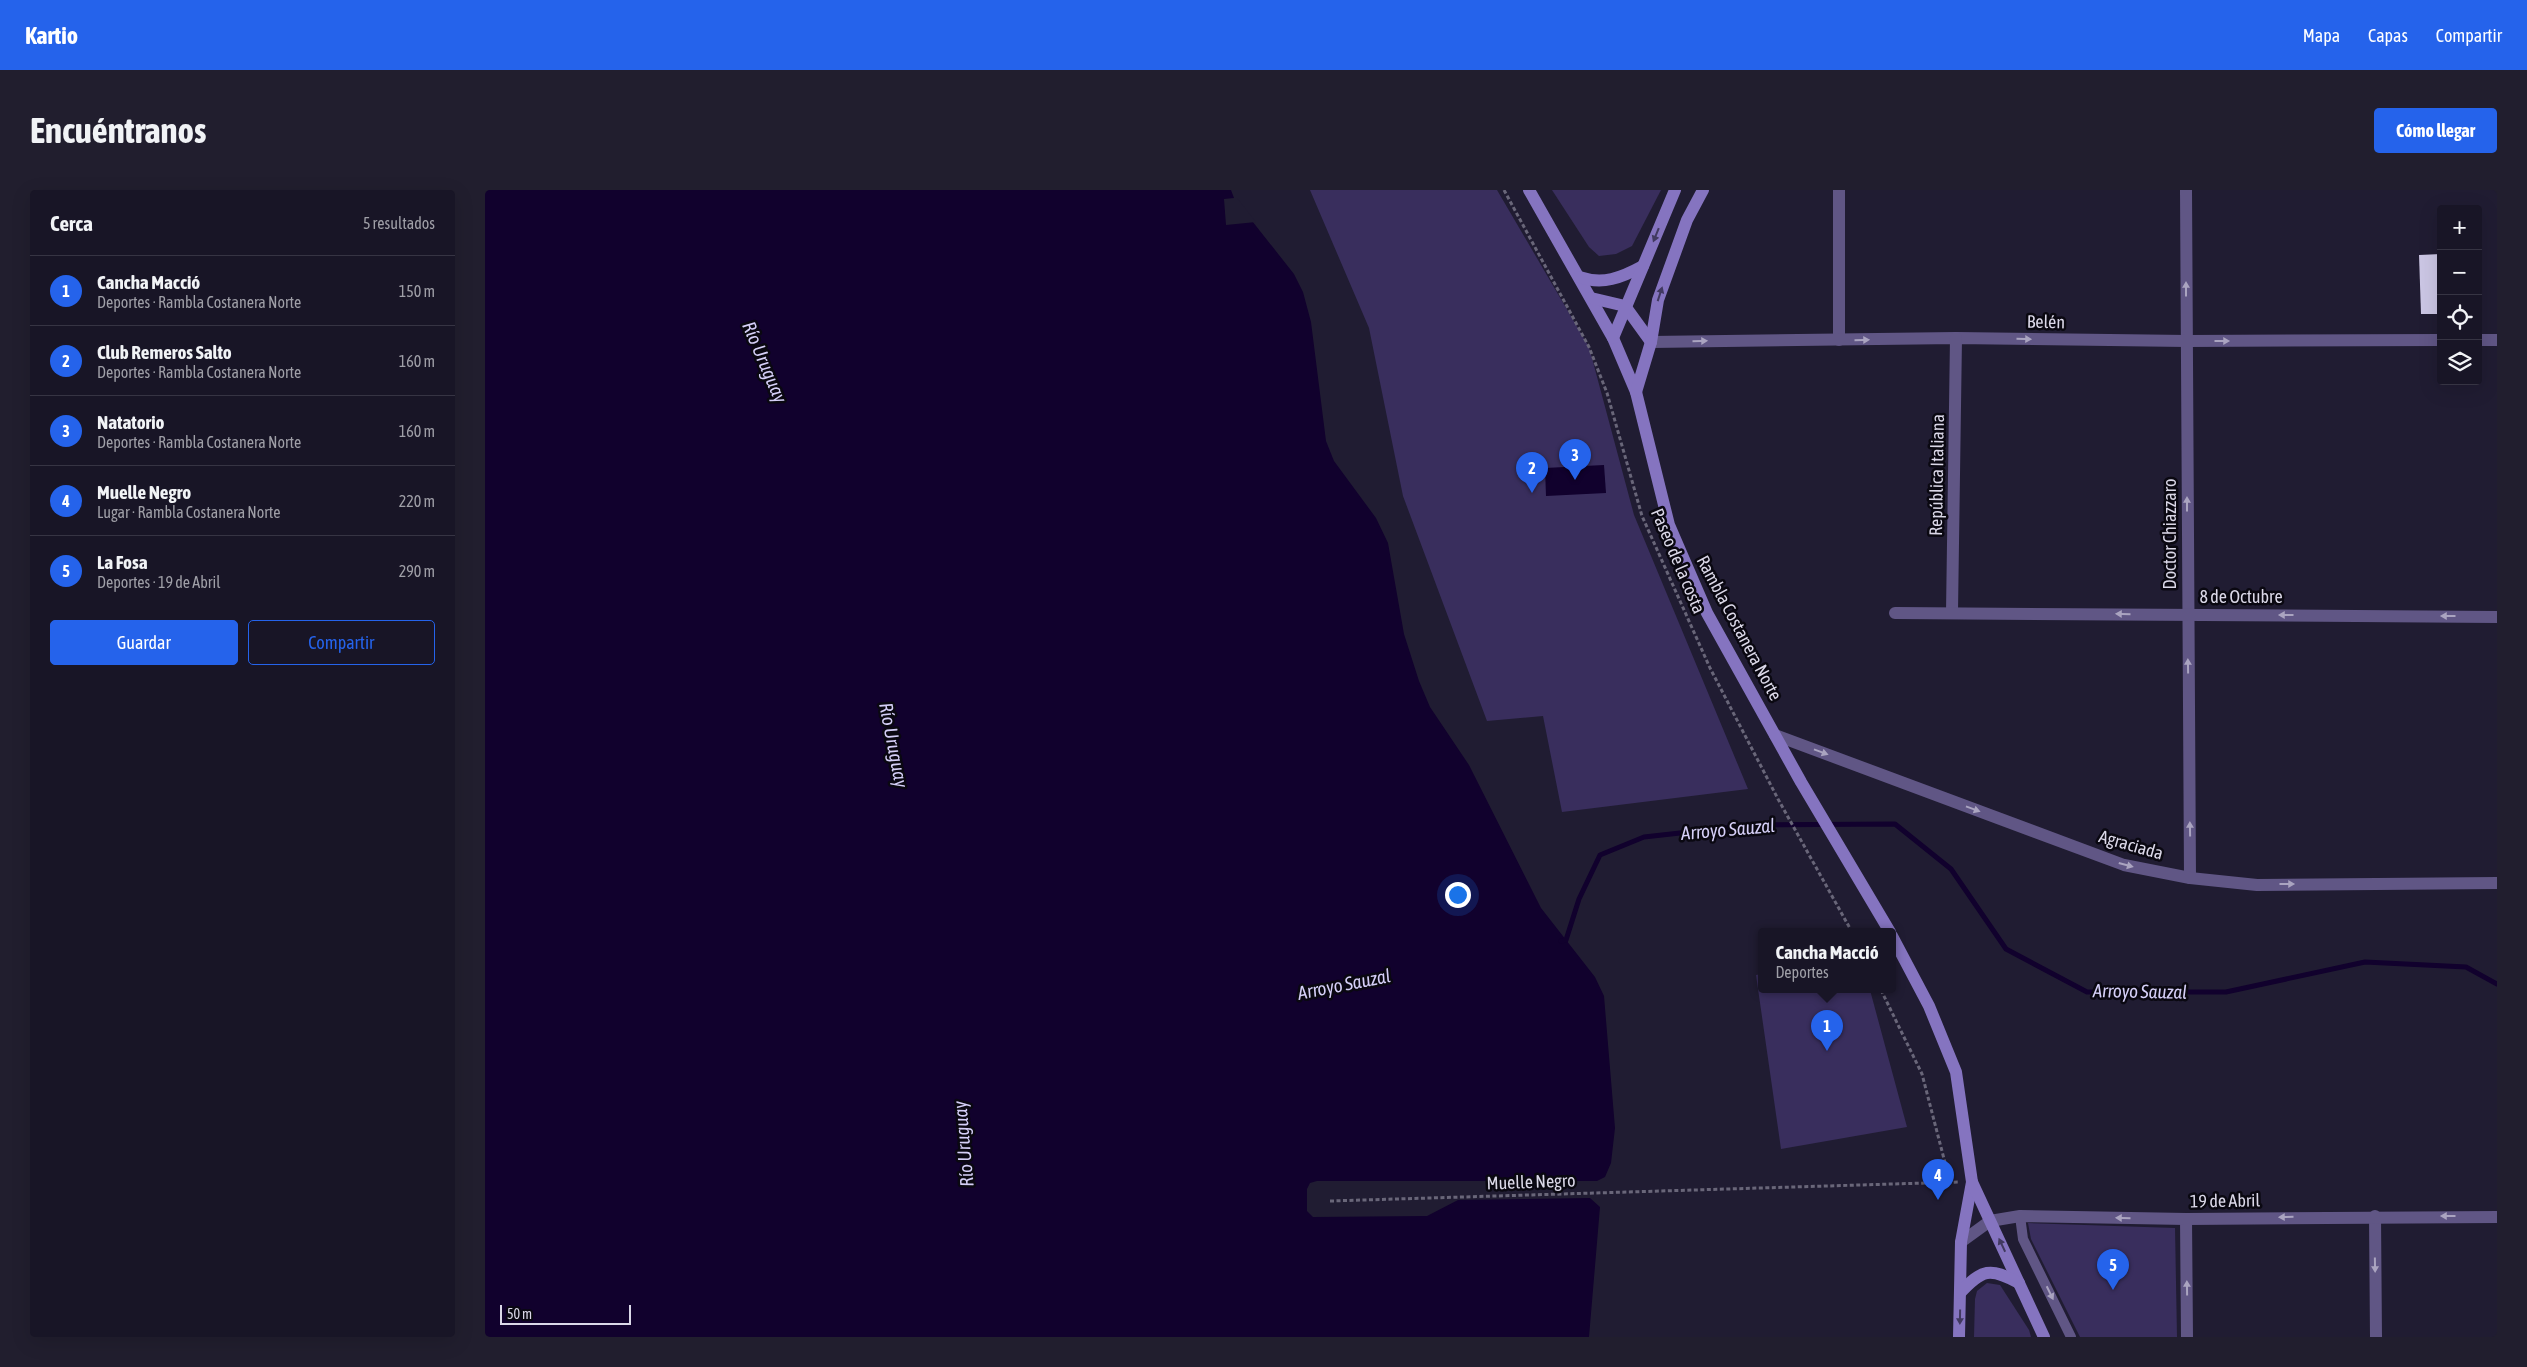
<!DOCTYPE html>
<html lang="es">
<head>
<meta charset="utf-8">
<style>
	body { margin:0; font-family:"Asap Condensed",sans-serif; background:#211e2e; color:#f1f3f6 }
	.controls { position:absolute; right:15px; top:15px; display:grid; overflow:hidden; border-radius:5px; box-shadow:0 5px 20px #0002 }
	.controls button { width:45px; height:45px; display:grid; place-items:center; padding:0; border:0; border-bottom:1px solid #363443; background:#181526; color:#f1f3f6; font:25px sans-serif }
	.scale { position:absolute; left:15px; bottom:12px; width:131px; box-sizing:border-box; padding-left:5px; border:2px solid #dbd8e8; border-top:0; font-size:14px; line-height:18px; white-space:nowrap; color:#dbd8e8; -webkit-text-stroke:4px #0a0811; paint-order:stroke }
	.you { position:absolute; left:972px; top:704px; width:18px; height:18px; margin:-12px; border:4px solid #fff; border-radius:50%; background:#1a73e8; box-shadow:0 0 0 8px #1a73e833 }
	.badge { display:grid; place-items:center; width:32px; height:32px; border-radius:50%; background:#2563eb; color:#fff; font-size:16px; font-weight:700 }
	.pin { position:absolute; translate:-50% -41px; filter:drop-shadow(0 1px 2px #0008) }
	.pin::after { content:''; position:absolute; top:26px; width:18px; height:15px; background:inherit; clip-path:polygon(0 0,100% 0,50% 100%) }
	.popup { position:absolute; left:1273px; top:738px; width:138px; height:65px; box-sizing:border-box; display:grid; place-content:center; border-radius:5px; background:#181526; filter:drop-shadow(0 1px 4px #0005); font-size:16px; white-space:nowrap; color:#9f9fa7 }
	.popup b { font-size:19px; color:#f1f3f6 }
	.popup::after { content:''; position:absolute; left:50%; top:100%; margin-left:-10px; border:10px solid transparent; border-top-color:#181526 }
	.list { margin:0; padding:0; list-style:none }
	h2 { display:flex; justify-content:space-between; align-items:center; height:65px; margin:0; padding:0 20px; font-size:21px }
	h2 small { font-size:16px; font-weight:400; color:#9f9fa7 }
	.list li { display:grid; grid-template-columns:32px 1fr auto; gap:15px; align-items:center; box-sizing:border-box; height:70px; padding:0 20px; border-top:1px solid #363443 }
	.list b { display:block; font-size:19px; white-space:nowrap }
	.list p { margin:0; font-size:16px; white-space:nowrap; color:#9f9fa7 }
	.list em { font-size:16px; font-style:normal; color:#9f9fa7 }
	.actions { display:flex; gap:10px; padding:15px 20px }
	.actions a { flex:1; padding:11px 0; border:1px solid #2563eb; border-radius:5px; text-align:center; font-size:18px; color:#2563eb }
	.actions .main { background:#2563eb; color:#fff }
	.icon { flex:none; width:28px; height:28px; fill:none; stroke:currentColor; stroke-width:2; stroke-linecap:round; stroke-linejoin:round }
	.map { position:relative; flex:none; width:2012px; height:1147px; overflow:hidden; border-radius:5px }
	header { display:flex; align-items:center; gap:30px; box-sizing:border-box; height:70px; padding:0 25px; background:#2563eb; color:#fff }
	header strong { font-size:24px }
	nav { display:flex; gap:28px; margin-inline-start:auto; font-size:18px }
	.intro { display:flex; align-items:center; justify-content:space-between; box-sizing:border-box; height:120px; padding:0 30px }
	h1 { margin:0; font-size:35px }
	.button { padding:12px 22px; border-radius:5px; background:#2563eb; color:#fff; font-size:18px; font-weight:700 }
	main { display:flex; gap:30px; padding:0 30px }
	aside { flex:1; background:#181526; border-radius:5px; box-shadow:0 5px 20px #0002 }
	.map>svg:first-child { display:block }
</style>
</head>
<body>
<header>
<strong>Kartio</strong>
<nav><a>Mapa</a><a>Capas</a><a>Compartir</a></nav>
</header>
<div class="intro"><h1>Encuéntranos</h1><a class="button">Cómo llegar</a></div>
<main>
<aside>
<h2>Cerca<small>5 resultados</small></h2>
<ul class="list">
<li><span class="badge">1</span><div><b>Cancha Macció</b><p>Deportes · Rambla Costanera Norte</p></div><em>150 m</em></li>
<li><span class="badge">2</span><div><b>Club Remeros Salto</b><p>Deportes · Rambla Costanera Norte</p></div><em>160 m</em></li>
<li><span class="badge">3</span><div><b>Natatorio</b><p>Deportes · Rambla Costanera Norte</p></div><em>160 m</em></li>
<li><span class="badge">4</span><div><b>Muelle Negro</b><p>Lugar · Rambla Costanera Norte</p></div><em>220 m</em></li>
<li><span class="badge">5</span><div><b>La Fosa</b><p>Deportes · 19 de Abril</p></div><em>290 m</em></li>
</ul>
<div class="actions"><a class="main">Guardar</a><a>Compartir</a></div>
</aside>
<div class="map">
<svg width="2012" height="1147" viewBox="0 0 2012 1147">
	<rect width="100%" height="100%" fill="#201c32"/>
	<g fill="#392e5d">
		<path d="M825 0H1012L1104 157 1149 325 1263 599 1077 622 1058 526 1002 531 918 306 884 138Z"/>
		<path d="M1067 0H1176L1147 56 1131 64 1114 66 1104 57Z"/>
		<path d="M1277 784V800H1385L1422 937 1296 959 1271 785Z"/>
		<path d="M1543 1033 1690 1038 1692 1147H1595L1546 1049Z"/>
		<path d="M1502 1093 1515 1095 1544 1140 1546 1147H1489L1490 1109 1492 1101Z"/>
	</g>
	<g fill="#11012d">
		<path d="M0 0H746L749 8 809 84 818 102 826 132 841 251 849 271 891 328 903 353 919 444 934 491 945 517 984 575 1056 718 1110 787 1119 806 1130 938 1126 973 1120 987 1112 991H832L825 993 822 999V1021L828 1027 942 1026 973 1010 1105 1008 1115 1017 1104 1147H0Z"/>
		<path d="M1119 275 1121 303 1061 306 1060 278Z"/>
	</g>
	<path fill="#201c32" d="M749 8H752L771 32 741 35 739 9Z"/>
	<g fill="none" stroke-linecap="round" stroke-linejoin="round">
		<path stroke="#11012d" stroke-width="5" d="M1076 751 1081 750 1094 709 1115 665 1159 647 1267 635 1410 634 1466 679 1521 759 1602 802H1741L1880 772 1981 777 2012 794"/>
	</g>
	<path fill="#cbc6e4" d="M1956 64V124H1936L1934 65Z"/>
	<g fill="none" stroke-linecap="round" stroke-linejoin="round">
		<g stroke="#696679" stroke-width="3" stroke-dasharray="4 2.5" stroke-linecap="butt">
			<path d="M1019 0 1104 157 1122 203 1157 326 1225 478 1293 609 1367 742"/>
			<path d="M1396 800 1437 884 1465 992"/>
			<path d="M845 1011 1474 992"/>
		</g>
		<path stroke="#605685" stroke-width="10" d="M1535 1026 1538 1049 1586 1147"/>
		<g stroke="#605685" stroke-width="12">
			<path d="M1354 0V150"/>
			<path d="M1701 0 1705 688"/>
			<path d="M1993 150H2012"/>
			<path d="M1166 152 1471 148 1702 151 1956 150"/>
			<path d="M1467 422 1471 148"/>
			<path d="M1410 423 2012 427"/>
			<path d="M1290 545 1639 675 1705 688 1772 695 2012 693"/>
			<path d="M1890 1026 1891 1147"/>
			<path d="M1701 1029 1702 1147"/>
			<path d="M1476 1052 1505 1031 1535 1026 1701 1029 2012 1027"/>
		</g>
		<g stroke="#8574c0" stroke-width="12">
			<path d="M1044 0 1128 148 1151 202 1184 335 1222 423 1316 592 1405 742"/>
			<path d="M1094 87C1118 95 1136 88 1158 76"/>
			<path d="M1106 108 1140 116 1166 152"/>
			<path d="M1128 148 1190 0"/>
			<path d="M1151 202 1166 152 1173 110 1202 30 1218 0"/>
			<path d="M1407 746 1444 816 1471 882 1487 992 1476 1052 1474 1147"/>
			<path d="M1487 992 1559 1147"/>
			<path d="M1475 1103C1497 1079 1505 1077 1534 1093"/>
		</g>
	</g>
	<defs><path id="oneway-solid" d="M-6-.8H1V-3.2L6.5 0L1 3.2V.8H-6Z" transform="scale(1.25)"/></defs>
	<g fill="#413960">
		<use href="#oneway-solid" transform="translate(1171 45) rotate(112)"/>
		<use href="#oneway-solid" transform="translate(1175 104) rotate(-72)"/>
		<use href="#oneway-solid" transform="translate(1517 1055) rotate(-115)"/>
		<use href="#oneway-solid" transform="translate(1475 1127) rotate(91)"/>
	</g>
	<g fill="#aaa4c0">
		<use href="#oneway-solid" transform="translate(1701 99) rotate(-90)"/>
		<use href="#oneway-solid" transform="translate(1539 149) rotate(1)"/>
		<use href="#oneway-solid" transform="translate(1377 150) rotate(-1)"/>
		<use href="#oneway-solid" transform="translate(1215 151) rotate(-1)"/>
		<use href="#oneway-solid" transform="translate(1737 151)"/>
		<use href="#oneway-solid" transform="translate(1702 314) rotate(-90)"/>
		<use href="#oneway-solid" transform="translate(1638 424) rotate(-179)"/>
		<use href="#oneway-solid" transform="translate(1801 425) rotate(-180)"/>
		<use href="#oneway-solid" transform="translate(1963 426) rotate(-180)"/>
		<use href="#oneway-solid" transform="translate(1703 476) rotate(-91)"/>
		<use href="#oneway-solid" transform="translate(1336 562) rotate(20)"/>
		<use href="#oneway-solid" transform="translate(1488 619) rotate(20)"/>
		<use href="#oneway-solid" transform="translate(1705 639) rotate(-91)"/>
		<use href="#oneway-solid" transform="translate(1641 675) rotate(15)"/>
		<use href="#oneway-solid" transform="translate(1802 694)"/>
		<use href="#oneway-solid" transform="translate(1963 1026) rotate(-180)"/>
		<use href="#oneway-solid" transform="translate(1801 1027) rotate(179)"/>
		<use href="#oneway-solid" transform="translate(1638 1028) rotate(-179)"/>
		<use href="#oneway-solid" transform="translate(1890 1075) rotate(89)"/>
		<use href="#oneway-solid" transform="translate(1702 1098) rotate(-91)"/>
		<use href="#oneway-solid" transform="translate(1565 1103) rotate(64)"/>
	</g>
	<g text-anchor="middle" stroke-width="5" stroke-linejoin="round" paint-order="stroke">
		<g font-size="18" fill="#dbd8e8" stroke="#0a0811">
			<text transform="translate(1561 132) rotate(1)" y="6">Belén</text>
			<text transform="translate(1452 285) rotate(-89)" y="6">República Italiana</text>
			<text transform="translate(1685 344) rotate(-90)" y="6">Doctor Chiazzaro</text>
			<text transform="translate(1193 371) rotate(67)" y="6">Paseo de la costa</text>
			<text x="1756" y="413">8 de Octubre</text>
			<text transform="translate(1254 438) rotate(62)" y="6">Rambla Costanera Norte</text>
			<text transform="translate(1646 655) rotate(16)" y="6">Agraciada</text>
			<text transform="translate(1046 992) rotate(-2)" y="6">Muelle Negro</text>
			<text transform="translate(1740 1011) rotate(-1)" y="6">19 de Abril</text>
		</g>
		<g font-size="19" font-style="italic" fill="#d5cff7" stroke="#0a0811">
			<text transform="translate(280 172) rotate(67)" y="7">Río Uruguay</text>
			<text transform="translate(409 555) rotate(79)" y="7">Río Uruguay</text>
			<text transform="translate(1243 639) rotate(-5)" y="7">Arroyo Sauzal</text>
			<text transform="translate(859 794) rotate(-11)" y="7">Arroyo Sauzal</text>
			<text transform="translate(1655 801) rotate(1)" y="7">Arroyo Sauzal</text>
			<text transform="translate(478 954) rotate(-95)" y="7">Río Uruguay</text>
		</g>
	</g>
</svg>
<div class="controls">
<button>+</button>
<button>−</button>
<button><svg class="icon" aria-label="locate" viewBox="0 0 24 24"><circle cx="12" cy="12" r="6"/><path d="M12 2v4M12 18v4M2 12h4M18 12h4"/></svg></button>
<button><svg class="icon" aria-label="layers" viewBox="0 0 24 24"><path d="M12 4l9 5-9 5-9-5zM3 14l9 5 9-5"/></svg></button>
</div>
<div class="scale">50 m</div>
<div class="you"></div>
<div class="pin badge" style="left:1342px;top:861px">1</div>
<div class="popup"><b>Cancha Macció</b>Deportes</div>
<div class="pin badge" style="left:1047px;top:303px">2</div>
<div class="pin badge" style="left:1090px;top:290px">3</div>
<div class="pin badge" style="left:1453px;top:1010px">4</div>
<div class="pin badge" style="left:1628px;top:1100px">5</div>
</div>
</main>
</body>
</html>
